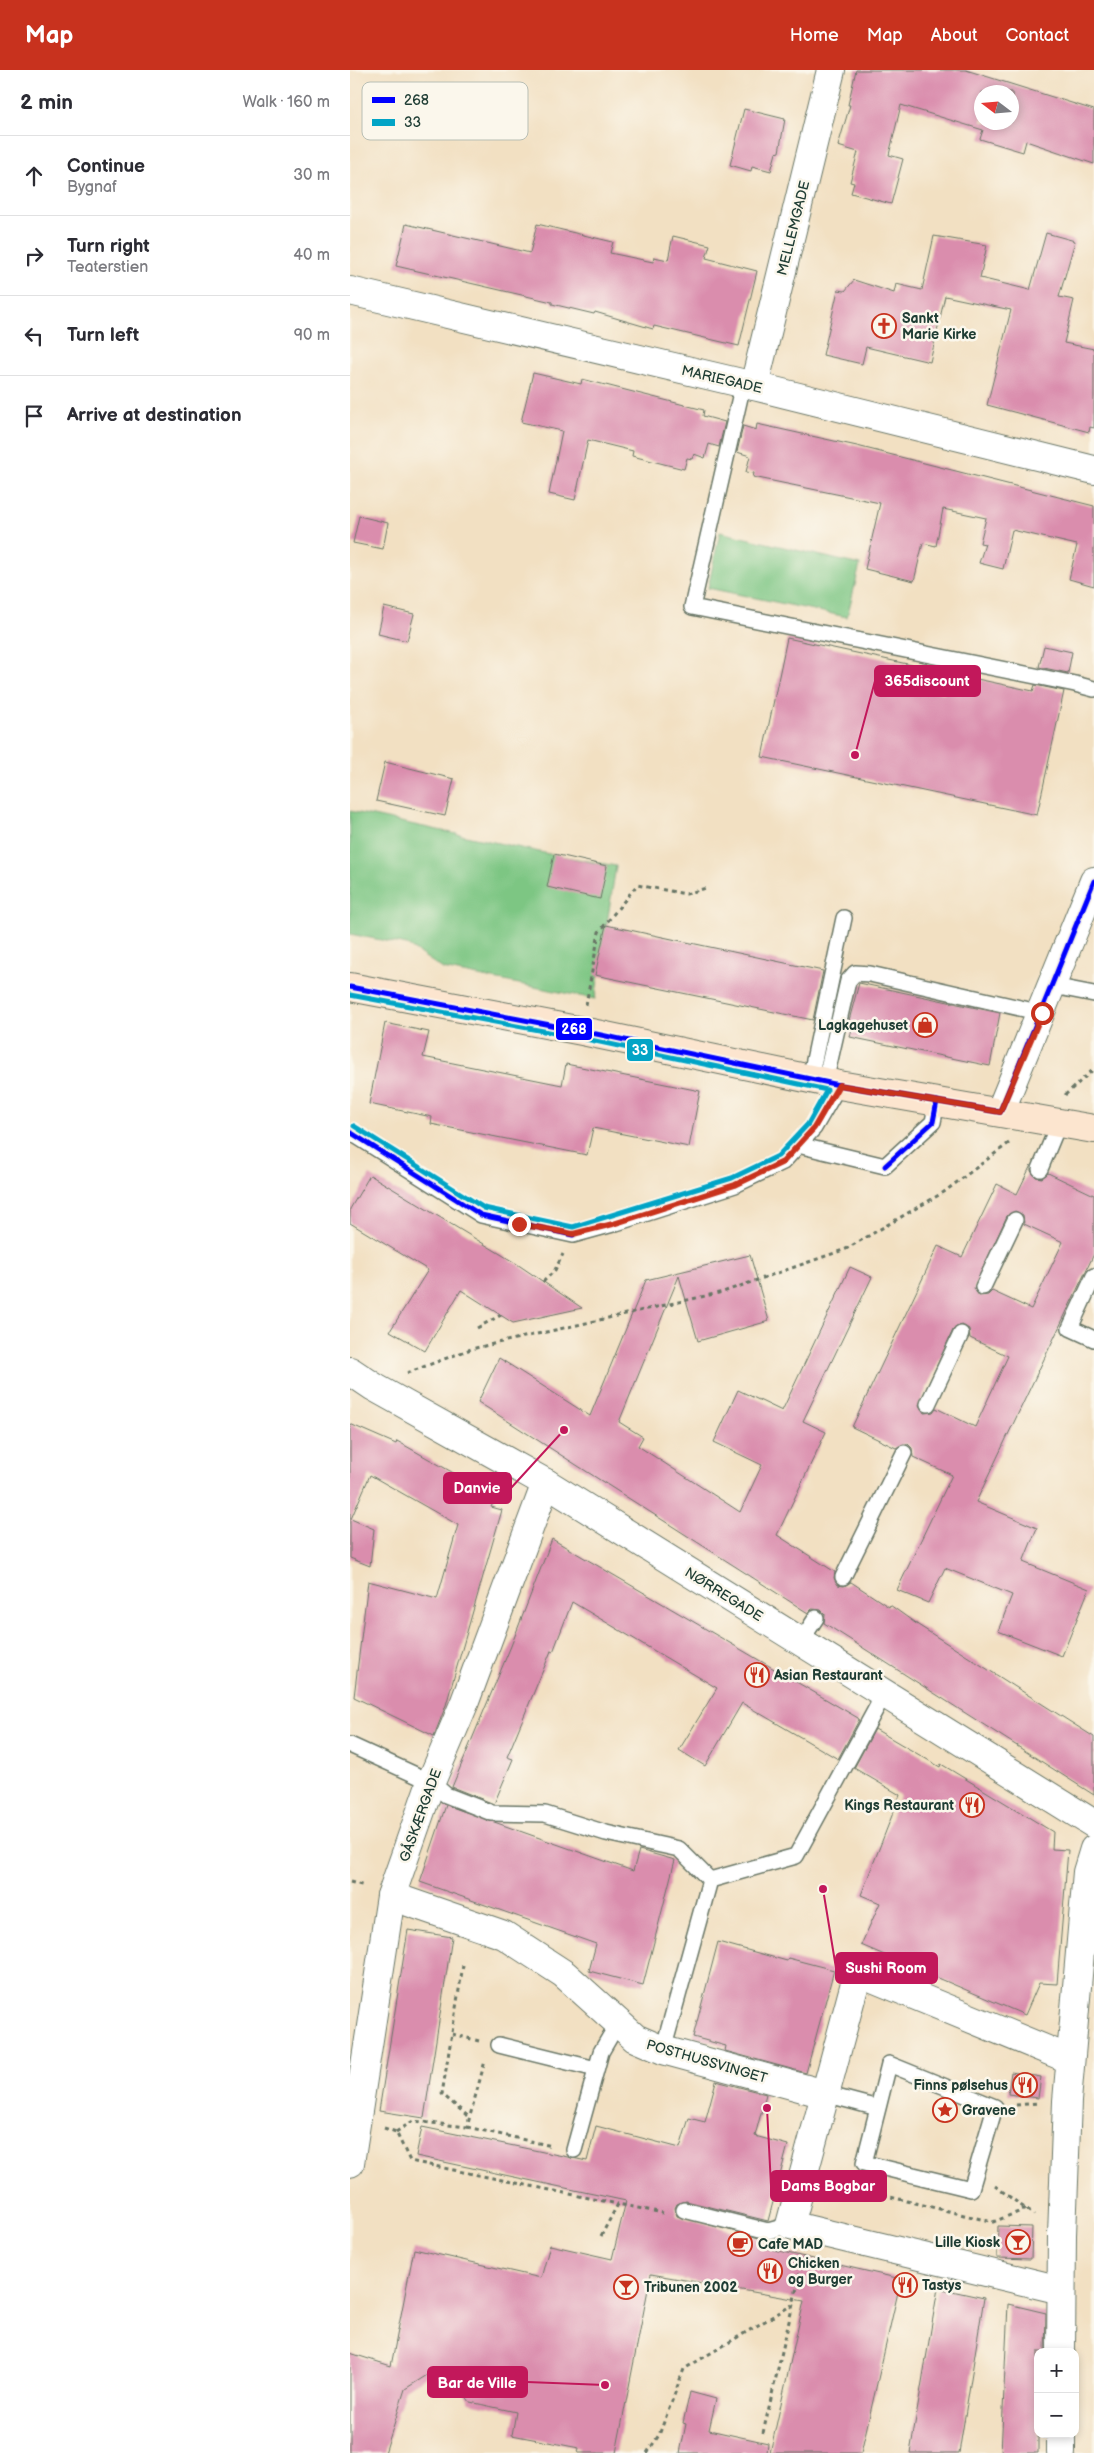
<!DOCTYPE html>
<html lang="en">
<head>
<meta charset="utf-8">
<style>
	body { margin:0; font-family:"Balsamiq Sans",sans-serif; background:#f7f7f7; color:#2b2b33 }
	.controls { position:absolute; right:15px; bottom:15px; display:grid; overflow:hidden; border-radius:10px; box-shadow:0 2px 8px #0003 }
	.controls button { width:45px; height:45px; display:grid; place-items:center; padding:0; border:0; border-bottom:1px solid #e1e1e2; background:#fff; color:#2b2b33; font:25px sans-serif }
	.compass { position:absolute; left:624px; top:15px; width:45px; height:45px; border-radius:50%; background:#fff; box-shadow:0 2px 8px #0003; rotate:286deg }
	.stop { position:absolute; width:15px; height:15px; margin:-11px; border:4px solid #c8321e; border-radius:50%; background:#fff }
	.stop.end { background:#c8321e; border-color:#fff; box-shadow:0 1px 5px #0008 }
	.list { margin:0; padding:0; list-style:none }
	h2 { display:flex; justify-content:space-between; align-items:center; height:65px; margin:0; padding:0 20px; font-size:21px }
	h2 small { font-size:16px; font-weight:400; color:#7c7c81 }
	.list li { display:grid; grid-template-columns:32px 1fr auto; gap:15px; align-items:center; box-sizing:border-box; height:80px; padding:0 20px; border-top:1px solid #e1e1e2 }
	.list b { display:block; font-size:19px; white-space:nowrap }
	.list p { margin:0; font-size:16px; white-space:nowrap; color:#7c7c81 }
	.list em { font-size:16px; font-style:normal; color:#7c7c81 }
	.icon { flex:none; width:28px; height:28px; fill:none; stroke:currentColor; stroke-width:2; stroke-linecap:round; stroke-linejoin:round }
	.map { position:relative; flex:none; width:744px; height:2383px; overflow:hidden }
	header { display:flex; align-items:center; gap:30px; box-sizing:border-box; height:70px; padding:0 25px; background:#c8321e; color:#fff }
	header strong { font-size:24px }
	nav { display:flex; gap:28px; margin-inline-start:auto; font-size:18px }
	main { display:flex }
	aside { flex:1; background:#fff }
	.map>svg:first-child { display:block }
</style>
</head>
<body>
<header>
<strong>Map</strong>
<nav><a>Home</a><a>Map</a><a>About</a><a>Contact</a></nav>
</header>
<main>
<aside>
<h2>2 min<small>Walk · 160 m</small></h2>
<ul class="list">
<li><svg class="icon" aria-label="ahead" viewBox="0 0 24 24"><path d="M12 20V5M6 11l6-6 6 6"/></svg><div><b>Continue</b><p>Bygnaf</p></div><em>30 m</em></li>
<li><svg class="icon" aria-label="right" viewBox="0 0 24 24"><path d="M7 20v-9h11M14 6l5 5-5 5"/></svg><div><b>Turn right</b><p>Teaterstien</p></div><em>40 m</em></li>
<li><svg class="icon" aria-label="left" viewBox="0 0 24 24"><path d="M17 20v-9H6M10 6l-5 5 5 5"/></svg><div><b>Turn left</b></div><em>90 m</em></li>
<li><svg class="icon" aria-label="arrive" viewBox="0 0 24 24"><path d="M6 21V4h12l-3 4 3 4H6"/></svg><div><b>Arrive at destination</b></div></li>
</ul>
</aside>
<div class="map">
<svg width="744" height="2383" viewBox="0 0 744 2383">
	<rect width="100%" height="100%" fill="#fbf7ec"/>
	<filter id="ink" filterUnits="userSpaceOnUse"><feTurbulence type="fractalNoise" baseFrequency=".02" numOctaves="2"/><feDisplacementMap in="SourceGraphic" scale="10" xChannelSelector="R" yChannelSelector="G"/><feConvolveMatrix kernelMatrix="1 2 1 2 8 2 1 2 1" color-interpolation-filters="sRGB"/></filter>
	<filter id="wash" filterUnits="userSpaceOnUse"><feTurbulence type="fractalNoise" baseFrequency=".0096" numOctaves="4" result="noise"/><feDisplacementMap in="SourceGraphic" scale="20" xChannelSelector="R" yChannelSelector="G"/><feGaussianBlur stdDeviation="1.12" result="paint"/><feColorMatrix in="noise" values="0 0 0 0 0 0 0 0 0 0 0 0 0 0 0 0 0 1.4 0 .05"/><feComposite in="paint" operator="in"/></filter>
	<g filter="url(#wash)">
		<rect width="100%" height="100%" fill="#f2e0c2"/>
		<g fill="#7dc683" stroke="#4e825c">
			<path d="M370 462 510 495 497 547 358 518Z"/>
			<path d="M0 741 199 784 266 796 245 929 93 899 57 875 0 864Z"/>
		</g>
		<g id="blocks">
			<g fill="#da8dad" fill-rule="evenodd">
				<path d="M506 0H616L744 40V94L676 71 673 82 630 69 633 60 551 35 539 85 553 89 541 134 501 123 504 113 500 112 508 82 488 76 500 35H498ZM632 22H662V52H632Z"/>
				<path d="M394 39 435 49 429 82 426 83 421 101 402 96 401 101 380 95Z"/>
				<path d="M56 154 180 183 187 154 263 172 260 183 303 192 304 187 318 190 323 166 360 175 356 188 407 201 389 276 304 256 303 259 245 242 244 244 202 234V232L46 196Z"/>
				<path d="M696 163 725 171 709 227 724 230 714 273 744 279V358L740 357 739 362 637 335 661 240 595 226 580 292 516 277 512 294 473 285 488 220 495 221 504 210 544 223 546 214 572 220 584 166 637 175 630 208 680 220Z"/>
				<path d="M183 303 231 314 232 309 354 340 353 346 375 352 369 377 359 374 355 388 344 384 342 389 337 388 334 399 282 386 283 381 238 370 225 430 199 424 212 361 171 352Z"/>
				<path d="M407 354 507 376 744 436V516L719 509 727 475 662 460 653 499 629 493 635 474 630 473 636 448 593 439 586 476 573 473 564 511 515 499 530 433 403 407 404 403 396 402 400 386 387 382 393 356 406 360Z"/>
				<path d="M9 446 38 453 33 479 3 473Z"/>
				<path d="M34 537 64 544 57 571 28 564Z"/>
				<path d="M437 568 562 595 558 615 594 623 599 603 683 621 685 615 714 621 687 745 412 687Z"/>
				<path d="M694 576 722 582 718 603 689 597Z"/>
				<path d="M35 692 104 709 95 746 26 731Z"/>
				<path d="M204 784 257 796 250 829 197 817Z"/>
				<path d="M256 855 473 901 463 950 245 905Z"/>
				<path d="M509 913 650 943 640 996 500 967 502 959 497 958Z"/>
				<path d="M35 953 79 962 73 987 212 1015 216 994 350 1021 339 1077 243 1058 237 1085 81 1054 82 1047 19 1034Z"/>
				<path d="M681 1095V1101L686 1107 692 1108 698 1103 744 1125V1184L626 1432 687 1458 673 1492 739 1519 712 1586 648 1561 662 1525 595 1498 578 1533 547 1520 602 1405 563 1387 562 1378 558 1374H553L546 1378 502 1357 588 1176 612 1187 647 1114 667 1124ZM665 1141 673 1145 674 1154 713 1172 681 1239 642 1221 638 1225 629 1226 624 1218 657 1146ZM611 1255 619 1259 620 1268 658 1286 625 1357 586 1338 583 1342 574 1343 569 1335 603 1260Z"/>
				<path d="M20 1105 167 1194 232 1238 163 1253 111 1220 75 1281 40 1261 78 1200 0 1153V1139Z"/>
				<path d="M400 1185 419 1251 348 1271 329 1206 269 1352 293 1367 288 1376 390 1442 412 1395 364 1372 388 1320 432 1341 500 1197 522 1207 453 1351 476 1362 427 1465 485 1502 484 1508 488 1515 494 1516 501 1512 539 1537 540 1535 568 1555 744 1667V1725L474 1553 475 1544 471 1540 462 1539 458 1543 128 1332 149 1288 240 1346 296 1210Z"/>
				<path d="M0 1354 46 1374 47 1371 146 1427 141 1437 152 1440 96 1635 84 1666 4 1627 14 1544 18 1511 87 1529 108 1455 20 1405 1 1449 24 1459 20 1496 0 1488Z"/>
				<path d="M202 1469 508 1648 509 1650 488 1689 392 1633 355 1696 329 1680 367 1618 222 1532 203 1582 201 1581 157 1687 163 1689 144 1734 102 1717 161 1576Z"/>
				<path d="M525 1659 590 1697 591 1694 703 1762 702 1779 718 1780 707 1914 689 1913 675 1945 511 1875 530 1833 511 1825 550 1725 504 1698Z"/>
				<path d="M96 1735 283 1801 289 1780 325 1790 293 1915 239 1901 246 1874 70 1812Z"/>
				<path d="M58 1860 102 1867 74 2048 29 2041Z"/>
				<path d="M368 1872 437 1891 438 1888 484 1900 456 2003 375 1981 376 1976 343 1967Z"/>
				<path d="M661 2002 691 2007 688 2028 658 2024Z"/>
				<path d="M366 2011 416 2024 405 2066 438 2075 418 2151 336 2131 327 2134 325 2138 327 2146 413 2169 411 2177 551 2209 511 2383H420L454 2231 301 2204 266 2383H228L229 2378 162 2365 166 2342 120 2332 102 2306 82 2302 55 2319 35 2383H0V2283L41 2296 64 2179 191 2208 200 2175 262 2189 276 2131 66 2086 72 2057 237 2091 246 2056 330 2078 339 2048 355 2052Z"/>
				<path d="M648 2156 682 2157 681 2189 647 2188Z"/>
				<path d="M588 2218 634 2228 609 2383H560Z"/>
				<path d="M658 2234 696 2243 695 2282H688V2383H651Z"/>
				<path d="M340 2322 366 2329 359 2360 418 2373 417 2383H330L336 2354 333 2353Z"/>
			</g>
		</g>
	</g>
	<g filter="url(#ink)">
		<use href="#blocks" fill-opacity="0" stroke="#697666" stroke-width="1"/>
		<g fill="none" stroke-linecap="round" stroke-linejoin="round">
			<defs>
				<g id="lane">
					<path d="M393 314 342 537 725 614 744 619"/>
					<path d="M703 916 744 924"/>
					<path d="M460 1009 494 848"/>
					<path d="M475 1012 498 911 505 903 520 904 692 943"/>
					<path d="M0 1062 131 1145 223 1165 263 1154 385 1115 433 1092 464 1058 489 1015"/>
					<path d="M448 1075 535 1096 583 1052 587 1031"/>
					<path d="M690 1099 709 1053"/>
					<path d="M744 1206 720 1258 744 1269"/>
					<path d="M633 1217 665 1150"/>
					<path d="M578 1334 611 1264"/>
					<path d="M493 1507 554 1383"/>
					<path d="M451 1571 466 1548"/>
					<path d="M0 1675 81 1712 96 1725 142 1743 195 1744 256 1763 329 1779 360 1810"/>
					<path d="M149 1975 246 1999"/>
					<path d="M313 1980 360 1810 446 1786 534 1624"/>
					<path d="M475 2024 528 2038 514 2093 621 2119 645 2037 539 1994 528 2038"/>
					<path d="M224 2080 251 1982 268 1953"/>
					<path d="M334 2140 418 2161 440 2155"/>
				</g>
				<g id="street">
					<path d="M0 221 404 316 744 400"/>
					<path d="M404 316 481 0"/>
					<path d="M650 1042 744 811"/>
					<path d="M0 1301 24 1317 196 1413 744 1754"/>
					<path d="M41 1826 154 1865 214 1904 285 1968 313 1980 475 2024"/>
					<path d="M0 2093 41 1826 81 1712 114 1634 196 1413"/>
					<path d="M711 2220 440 2155 508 1902 719 1989"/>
					<path d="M711 2282 712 2165 717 2031 737 1802 744 1779"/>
					<path d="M711 2364V2383"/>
				</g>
				<path id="secondary" d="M0 917 232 961 489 1015 744 1059"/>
			</defs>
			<use href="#lane" stroke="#697666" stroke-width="18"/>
			<use href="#street" stroke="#697666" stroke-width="30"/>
			<use href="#secondary" stroke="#697666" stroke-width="30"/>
			<g stroke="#697666" stroke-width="3" stroke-dasharray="4 4" stroke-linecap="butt">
				<path d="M236 935 249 862 287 815 336 824 356 818"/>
				<path d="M715 1025 744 999"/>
				<path d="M193 1212 205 1200 213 1184"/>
				<path d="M127 1258 151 1245"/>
				<path d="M57 1303 121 1279 373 1222 496 1179 594 1122 659 1073"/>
				<path d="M0 1812 15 1816"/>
				<path d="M113 1895 92 2024 120 2048"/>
				<path d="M102 1964 129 1971"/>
				<path d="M666 2035 689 2033"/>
				<path d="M117 2057 202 2076"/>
				<path d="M34 2058 46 2062 60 2091 268 2134"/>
				<path d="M46 2062 63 2051 117 2057 135 1991"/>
				<path d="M479 2112 643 2152 676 2139"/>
				<path d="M645 2116 684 2145"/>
				<path d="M251 2166 268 2134 313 2143"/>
				<path d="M413 2363 454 2187"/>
				<path d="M297 2383 309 2365 334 2299 442 2235"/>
			</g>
			<use href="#lane" stroke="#fff" stroke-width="15"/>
			<use href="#street" stroke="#fff" stroke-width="28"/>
			<use href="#secondary" stroke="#fce5cf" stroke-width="28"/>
			<defs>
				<g id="bus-1">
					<path d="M0 917 232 961 489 1015 650 1042 744 811"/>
					<path d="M0 1062 131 1145 223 1165"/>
					<path d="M535 1096 583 1052 587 1031"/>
				</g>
				<path id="bus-2" d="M0 925 231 968 477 1020 458 1054 428 1086 382 1108 223 1157 134 1138 4 1056"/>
			</defs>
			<use href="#bus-1" stroke="#fbf7ec" stroke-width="9"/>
			<use href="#bus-2" stroke="#fbf7ec" stroke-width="9"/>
			<use href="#bus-1" stroke="#00f" stroke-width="5"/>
			<use href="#bus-2" stroke="#02a4c6" stroke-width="5"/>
		</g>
	</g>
	<g fill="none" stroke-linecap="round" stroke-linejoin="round" filter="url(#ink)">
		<path stroke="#c8321e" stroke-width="6" d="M169 1154 223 1164 263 1154 385 1115 433 1092 464 1058 489 1015 650 1042 692 943"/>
	</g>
	<defs>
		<symbol id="church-ring" viewBox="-11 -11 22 22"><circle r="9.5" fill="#fbf7ec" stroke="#c8321e" stroke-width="1.5"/><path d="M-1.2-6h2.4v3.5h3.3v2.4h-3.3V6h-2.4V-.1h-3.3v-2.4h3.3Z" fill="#c8321e"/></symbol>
		<symbol id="shop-ring" viewBox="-11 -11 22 22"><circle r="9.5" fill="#fbf7ec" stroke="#c8321e" stroke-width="1.5"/><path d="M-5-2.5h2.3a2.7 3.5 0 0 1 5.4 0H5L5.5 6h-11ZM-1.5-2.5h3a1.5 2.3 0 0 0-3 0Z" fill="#c8321e"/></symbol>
		<symbol id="restaurant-ring" viewBox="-11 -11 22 22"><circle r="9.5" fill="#fbf7ec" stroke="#c8321e" stroke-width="1.5"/><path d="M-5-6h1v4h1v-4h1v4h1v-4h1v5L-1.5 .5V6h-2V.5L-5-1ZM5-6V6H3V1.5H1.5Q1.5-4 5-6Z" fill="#c8321e"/></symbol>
		<symbol id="sight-ring" viewBox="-11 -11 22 22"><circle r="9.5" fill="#fbf7ec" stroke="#c8321e" stroke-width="1.5"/><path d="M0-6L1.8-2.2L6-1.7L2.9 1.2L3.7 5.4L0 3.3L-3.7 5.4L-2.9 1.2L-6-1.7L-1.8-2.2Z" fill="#c8321e"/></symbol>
		<symbol id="bar-ring" viewBox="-11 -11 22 22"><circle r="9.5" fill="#fbf7ec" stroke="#c8321e" stroke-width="1.5"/><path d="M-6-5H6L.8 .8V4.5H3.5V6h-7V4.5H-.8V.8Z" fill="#c8321e"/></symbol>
		<symbol id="cafe-ring" viewBox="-11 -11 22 22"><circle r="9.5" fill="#fbf7ec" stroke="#c8321e" stroke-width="1.5"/><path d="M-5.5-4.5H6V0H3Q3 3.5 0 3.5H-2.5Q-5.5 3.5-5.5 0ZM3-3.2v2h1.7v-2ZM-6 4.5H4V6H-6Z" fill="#c8321e"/></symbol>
	</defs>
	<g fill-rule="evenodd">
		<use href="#church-ring" x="520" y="242" width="28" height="28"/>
		<use href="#shop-ring" x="561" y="941" width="28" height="28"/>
		<use href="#restaurant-ring" x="393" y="1591" width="28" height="28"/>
		<use href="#restaurant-ring" x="608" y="1721" width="28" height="28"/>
		<use href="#restaurant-ring" x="661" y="2001" width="28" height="28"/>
		<use href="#sight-ring" x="581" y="2026" width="28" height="28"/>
		<use href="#bar-ring" x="654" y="2158" width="28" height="28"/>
		<use href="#cafe-ring" x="376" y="2160" width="28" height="28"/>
		<use href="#restaurant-ring" x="406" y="2187" width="28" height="28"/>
		<use href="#restaurant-ring" x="541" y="2201" width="28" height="28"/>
		<use href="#bar-ring" x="262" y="2203" width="28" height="28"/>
	</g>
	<g text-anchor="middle" stroke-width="5" stroke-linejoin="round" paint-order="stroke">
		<g font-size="14" fill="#1f3d34" stroke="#fbf7ec">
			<text transform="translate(443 158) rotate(-76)" y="5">MELLEMGADE</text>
			<text transform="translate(372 309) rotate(13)" y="5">MARIEGADE</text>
			<text transform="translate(374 1524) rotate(32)" y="5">NØRREGADE</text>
			<text transform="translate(70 1745) rotate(-70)" y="5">GÅSKÆRGADE</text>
			<text transform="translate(357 1991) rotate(16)" y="5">POSTHUSSVINGET</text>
		</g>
		<g font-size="14" font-weight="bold" fill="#1f3d34" stroke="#fbf7ec" text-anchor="start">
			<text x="552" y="253">Sankt<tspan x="552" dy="16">Marie Kirke</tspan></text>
			<text x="558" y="960" text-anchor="end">Lagkagehuset</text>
			<text x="424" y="1610">Asian Restaurant</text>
			<text x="604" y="1740" text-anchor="end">Kings Restaurant</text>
			<text x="658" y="2020" text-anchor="end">Finns pølsehus</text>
			<text x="612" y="2045">Gravene</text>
			<text x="650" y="2177" text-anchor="end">Lille Kiosk</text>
			<text x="408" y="2179">Cafe MAD</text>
			<text x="438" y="2198">Chicken<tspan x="438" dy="16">og Burger</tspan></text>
			<text x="572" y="2220">Tastys</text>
			<text x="294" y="2222">Tribunen 2002</text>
		</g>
	</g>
	<rect x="12" y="12" width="166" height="58" rx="8" fill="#fbf7ec" stroke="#b9bfb5" stroke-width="1"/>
	<rect x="22" y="27" width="23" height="6" fill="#00f"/>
	<rect x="22" y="49" width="23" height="7" fill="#02a4c6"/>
	<g font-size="14" fill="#1f3d34">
		<text x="54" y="35">268</text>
		<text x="54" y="57">33</text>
	</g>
	<path fill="none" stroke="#c2185b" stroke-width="2" d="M505 685L525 611M214 1360L161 1418M473 1819L486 1898M417 2038L421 2116M255 2315L177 2312"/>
	<g fill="#c2185b" stroke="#fbf7ec" stroke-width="2">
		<circle cx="505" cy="685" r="5"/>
		<circle cx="214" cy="1360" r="5"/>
		<circle cx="473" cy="1819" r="5"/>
		<circle cx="417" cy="2038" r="5"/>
		<circle cx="255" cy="2315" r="5"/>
	</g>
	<g fill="#c2185b" stroke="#c2185b" stroke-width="2">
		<rect x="525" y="596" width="105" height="30" rx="5"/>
		<rect x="94" y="1403" width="67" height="30" rx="5"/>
		<rect x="486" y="1883" width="101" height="30" rx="5"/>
		<rect x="421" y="2101" width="115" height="30" rx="5"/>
		<rect x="78" y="2297" width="99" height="30" rx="5"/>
	</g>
	<g font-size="15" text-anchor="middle" font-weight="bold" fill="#fff">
		<text x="577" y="616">365discount</text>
		<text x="127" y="1423">Danvie</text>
		<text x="536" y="1903">Sushi Room</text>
		<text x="478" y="2121">Dams Bogbar</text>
		<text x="127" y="2318">Bar de Ville</text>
	</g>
	<g stroke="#fbf7ec" stroke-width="2">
		<rect x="205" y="947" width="38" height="24" rx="5" fill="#00f"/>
		<rect x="276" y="968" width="28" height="24" rx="5" fill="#02a4c6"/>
	</g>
	<g font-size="14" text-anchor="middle" font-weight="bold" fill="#fff">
		<text x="224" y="964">268</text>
		<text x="290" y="985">33</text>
	</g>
</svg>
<div class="controls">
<button>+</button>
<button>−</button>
</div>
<svg class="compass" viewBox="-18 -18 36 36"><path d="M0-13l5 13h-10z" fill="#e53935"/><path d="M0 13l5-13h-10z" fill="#7c7c81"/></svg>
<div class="stop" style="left:692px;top:943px"></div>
<div class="stop end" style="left:169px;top:1154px"></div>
</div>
</main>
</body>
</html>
